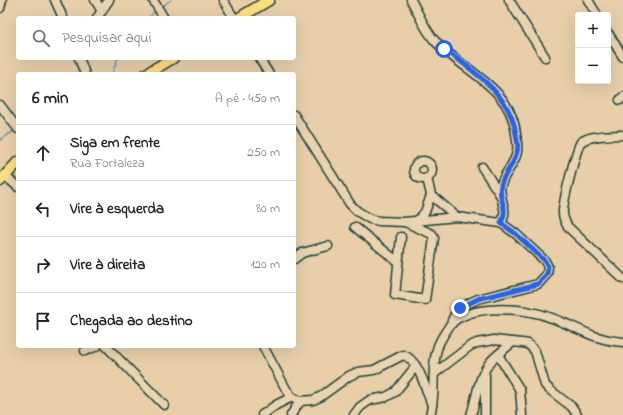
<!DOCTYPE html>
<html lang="pt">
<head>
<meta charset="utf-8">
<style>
	body { margin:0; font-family:"Indie Flower",sans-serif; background:#f6f6f6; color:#202124 }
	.controls { position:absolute; right:12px; top:12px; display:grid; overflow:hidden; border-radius:4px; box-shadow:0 4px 16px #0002 }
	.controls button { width:36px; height:36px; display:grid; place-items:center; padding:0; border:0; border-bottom:1px solid #e0e0e0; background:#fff; color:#202124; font:20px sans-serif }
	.stop { position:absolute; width:12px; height:12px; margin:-9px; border:3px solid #2563eb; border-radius:50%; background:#fff }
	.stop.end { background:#2563eb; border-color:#fff; box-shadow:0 1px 4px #0008 }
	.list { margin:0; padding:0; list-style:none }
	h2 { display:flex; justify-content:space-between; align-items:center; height:52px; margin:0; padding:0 16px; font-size:17px }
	h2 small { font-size:13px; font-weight:400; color:#757577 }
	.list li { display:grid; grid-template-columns:26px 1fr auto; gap:12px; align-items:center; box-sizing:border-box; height:56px; padding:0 16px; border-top:1px solid #e0e0e0 }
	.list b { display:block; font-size:15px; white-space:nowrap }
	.list p { margin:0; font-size:13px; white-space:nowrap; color:#757577 }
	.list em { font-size:13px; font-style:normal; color:#757577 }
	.icon { flex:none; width:22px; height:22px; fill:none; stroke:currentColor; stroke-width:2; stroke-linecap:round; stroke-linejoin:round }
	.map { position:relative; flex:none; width:623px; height:415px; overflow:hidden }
	.search { position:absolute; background:#fff; box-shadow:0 4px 16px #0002; left:16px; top:16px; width:280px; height:44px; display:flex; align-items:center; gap:10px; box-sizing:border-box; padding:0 14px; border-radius:4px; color:#757577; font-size:15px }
	.panel { position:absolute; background:#fff; box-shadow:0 4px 16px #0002; left:16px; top:72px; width:280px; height:276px; border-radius:4px }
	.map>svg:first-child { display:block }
</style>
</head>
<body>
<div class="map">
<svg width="623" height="415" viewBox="0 0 623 415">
	<rect width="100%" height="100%" fill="#e8cfaa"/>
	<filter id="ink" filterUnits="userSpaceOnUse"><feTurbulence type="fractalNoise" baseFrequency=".025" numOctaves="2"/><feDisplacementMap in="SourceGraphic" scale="8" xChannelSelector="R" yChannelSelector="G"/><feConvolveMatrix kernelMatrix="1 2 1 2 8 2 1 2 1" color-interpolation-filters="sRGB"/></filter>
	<g filter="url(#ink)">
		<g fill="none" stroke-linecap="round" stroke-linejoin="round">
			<g stroke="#6f95ad" stroke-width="1.5">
				<path d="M161 7 171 0"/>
				<path d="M148 18 156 11"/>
				<path d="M112 74 118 58"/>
				<path d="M0 140 14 131"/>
			</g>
			<defs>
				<g id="minor">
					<path d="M55 0 63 18"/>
					<path d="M95 0 102 11"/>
					<path d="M153 0 164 18"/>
					<path d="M223 0 234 18"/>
					<path d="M411 0C419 14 425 31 436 42 465 72 511 87 516 134 517 140 518 146 517 152 515 164 504 173 501 185 497 199 510 208 501 223"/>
					<path d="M509 0 545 57"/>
					<path d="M588 0 597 15"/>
					<path d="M0 8 2 0"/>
					<path d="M97 18 109 0"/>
					<path d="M608 33 623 57"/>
					<path d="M79 58 85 74"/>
					<path d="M259 58 269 74"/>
					<path d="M620 100 623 97"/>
					<path d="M0 105 18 129"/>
					<path d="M294 115 350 204 357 211 365 216 370 219 379 221 404 222 457 217 501 223 516 234 545 261 548 267 547 274 538 284 478 299C466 304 453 310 451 325"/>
					<path d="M623 135C613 135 589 135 581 142 577 146 562 205 563 213 563 218 565 222 568 227L623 279"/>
					<circle cx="423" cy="170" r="9"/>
					<path d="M482 167 501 196"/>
					<path d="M5 176 18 187"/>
					<path d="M427 178 431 195 457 217"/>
					<path d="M418 220 425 212 431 195"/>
					<path d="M355 227 398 262"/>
					<path d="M401 237 395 295 425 300 434 238 432 234 405 222"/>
					<path d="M294 259 302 253 328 246"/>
					<path d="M106 346 164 405"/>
					<path d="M263 346 286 389 292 397 301 401"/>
					<path d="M85 351 97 346"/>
					<path d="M498 355 520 390 522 415"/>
					<path d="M435 373 470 346 477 343 494 340 522 343 528 344 535 351 545 385 550 390 572 407 577 415"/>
					<path d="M262 415 276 405 292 397"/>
					<path d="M291 415 296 407 301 401 313 400 320 397 349 376 358 372 374 370 403 355C419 359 426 391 432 405"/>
					<path d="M354 415 360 407 370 400 386 397 395 392 416 366"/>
					<path d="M430 415C437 393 430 367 438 346 440 340 446 331 450 325 470 303 524 308 549 317 576 326 592 340 623 342"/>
					<path d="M471 415C477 397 478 375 492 360 498 354 506 348 513 342"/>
					<path d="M485 415V375"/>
				</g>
				<g id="major">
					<path d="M239 18 269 0"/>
					<path d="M146 74 173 58"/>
					<path d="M0 181 18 162"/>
				</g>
			</defs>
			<use href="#minor" stroke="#1f3d34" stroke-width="11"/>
			<use href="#major" stroke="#1f3d34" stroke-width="13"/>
			<use href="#minor" stroke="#e8d4b2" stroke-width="8"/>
			<use href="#major" stroke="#fddf80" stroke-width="10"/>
		</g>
	</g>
	<g fill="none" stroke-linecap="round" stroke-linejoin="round" filter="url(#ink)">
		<path stroke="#2563eb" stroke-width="5" d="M444 49C473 71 511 95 516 134 517 140 519 147 517 152 514 165 504 173 501 185 497 200 510 207 501 223L516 234 545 261 548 267 547 274 538 284 478 299 460 308"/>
	</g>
</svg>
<div class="controls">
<button>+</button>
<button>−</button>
</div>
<div class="stop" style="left:444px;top:49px"></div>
<div class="stop end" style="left:460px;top:308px"></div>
<div class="search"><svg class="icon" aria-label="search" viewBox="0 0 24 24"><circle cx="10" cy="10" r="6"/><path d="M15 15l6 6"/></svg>Pesquisar aqui</div>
<section class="panel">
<h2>6 min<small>A pé · 450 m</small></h2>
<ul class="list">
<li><svg class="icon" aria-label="ahead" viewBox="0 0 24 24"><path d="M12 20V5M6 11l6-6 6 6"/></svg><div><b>Siga em frente</b><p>Rua Fortaleza</p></div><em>250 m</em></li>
<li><svg class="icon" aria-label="left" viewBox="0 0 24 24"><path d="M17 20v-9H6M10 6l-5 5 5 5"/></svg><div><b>Vire à esquerda</b></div><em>80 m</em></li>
<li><svg class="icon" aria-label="right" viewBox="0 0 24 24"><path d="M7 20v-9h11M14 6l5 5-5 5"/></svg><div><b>Vire à direita</b></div><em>120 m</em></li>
<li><svg class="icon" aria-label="arrive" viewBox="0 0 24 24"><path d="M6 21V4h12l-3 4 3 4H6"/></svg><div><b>Chegada ao destino</b></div></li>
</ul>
</section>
</div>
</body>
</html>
